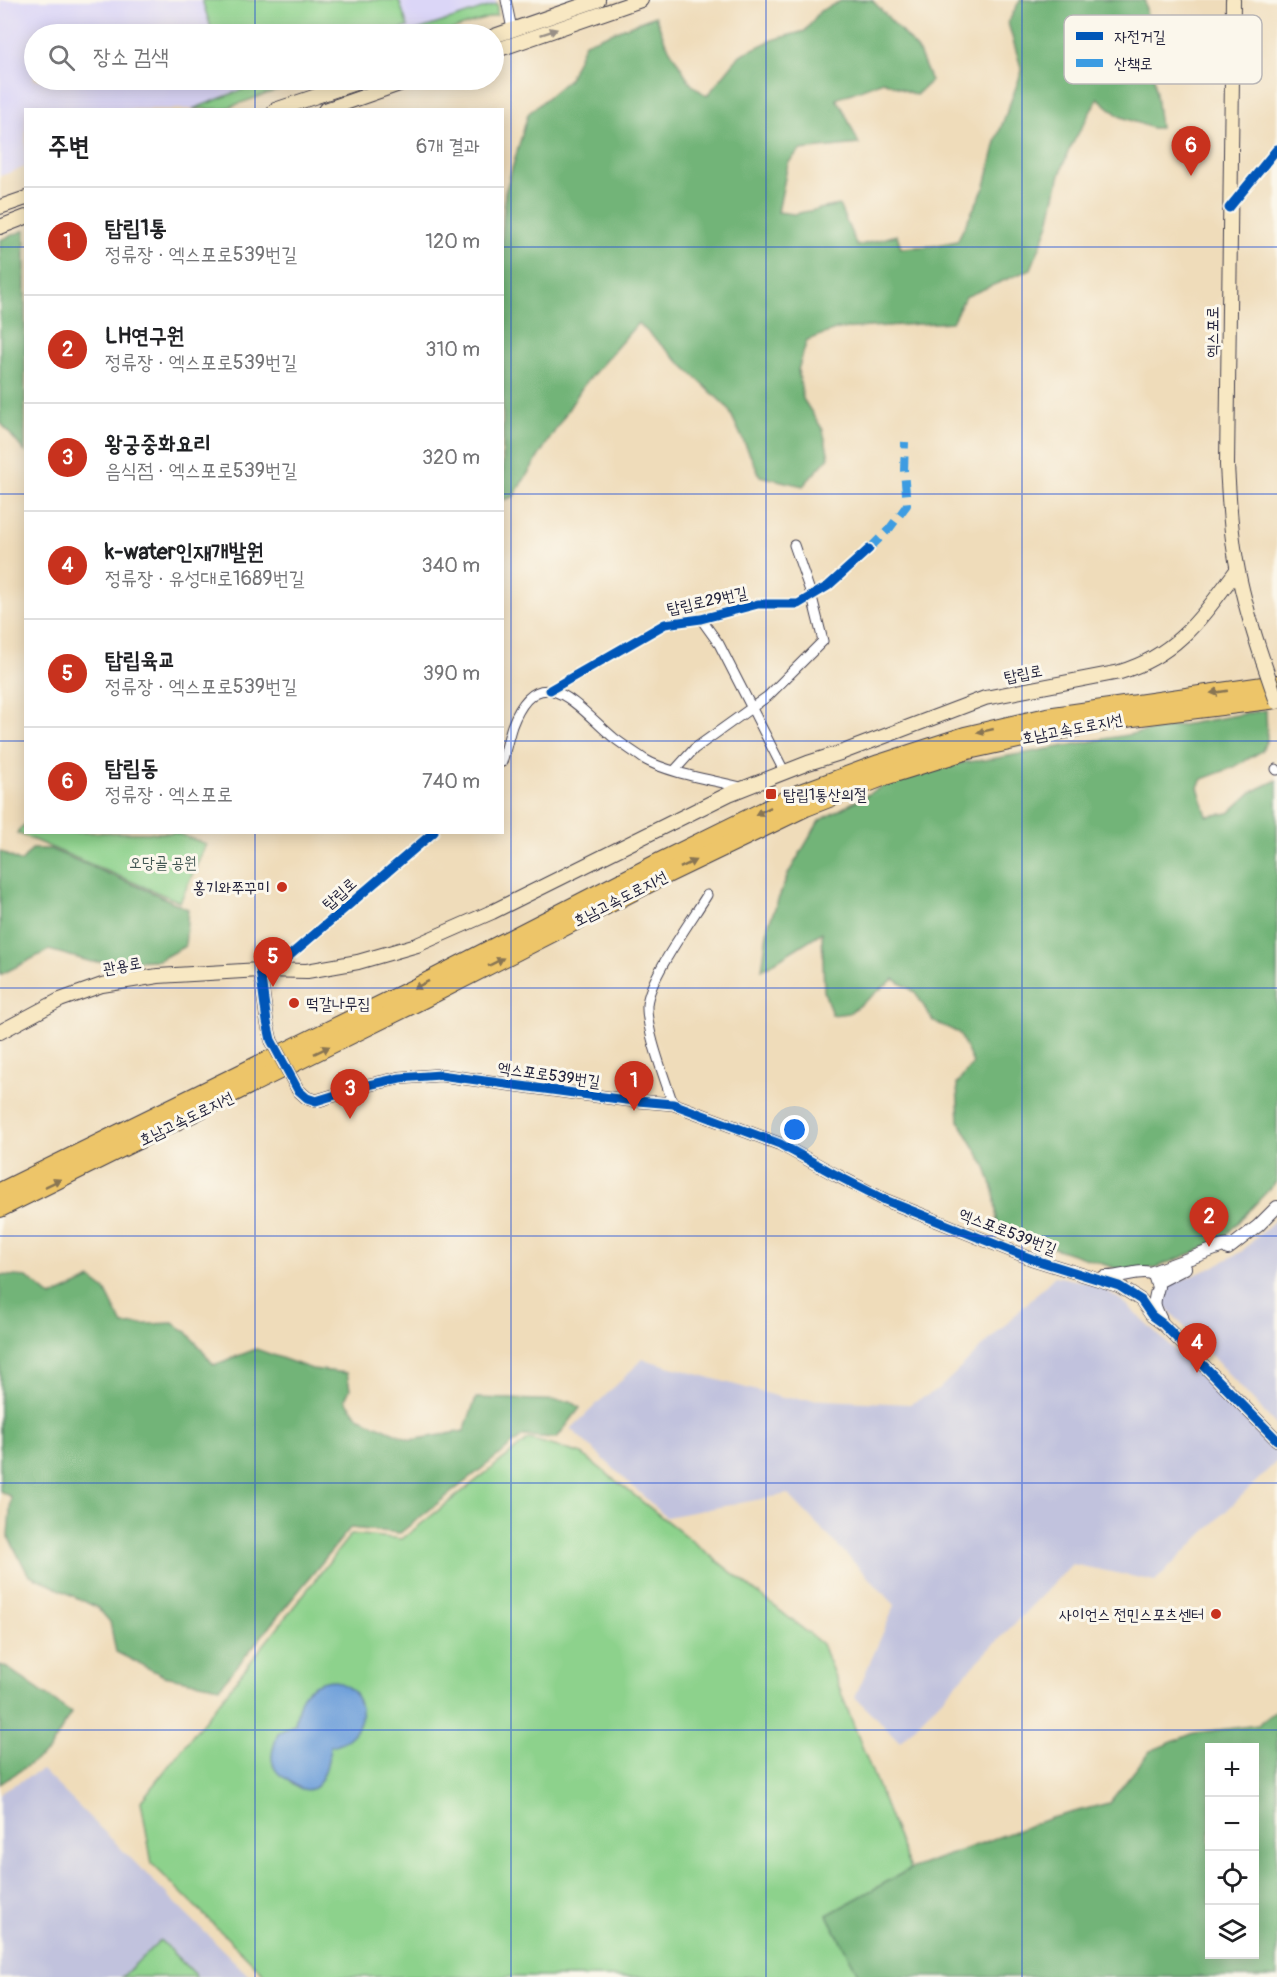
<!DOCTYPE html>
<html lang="ko">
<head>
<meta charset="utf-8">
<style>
	body { margin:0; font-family:Pangolin,"Poor Story",sans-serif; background:#f6f6f6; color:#202124 }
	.controls { position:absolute; right:18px; bottom:18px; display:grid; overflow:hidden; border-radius:0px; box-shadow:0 3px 15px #0003 }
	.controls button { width:54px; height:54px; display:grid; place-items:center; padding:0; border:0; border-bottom:2px solid #e0e0e0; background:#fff; color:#202124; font:30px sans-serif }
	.you { position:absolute; left:795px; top:1130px; width:21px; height:21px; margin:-15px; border:4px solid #fff; border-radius:50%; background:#1a73e8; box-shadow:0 0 0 9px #1a73e833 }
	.badge { display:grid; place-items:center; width:39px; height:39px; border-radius:50%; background:#c8321e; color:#fff; font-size:20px; font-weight:700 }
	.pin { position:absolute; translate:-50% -50px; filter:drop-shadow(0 2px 3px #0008) }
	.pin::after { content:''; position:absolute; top:32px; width:21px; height:18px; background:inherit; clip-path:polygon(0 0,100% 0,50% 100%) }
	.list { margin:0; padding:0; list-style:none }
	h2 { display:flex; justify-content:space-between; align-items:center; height:78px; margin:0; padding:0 24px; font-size:26px }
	h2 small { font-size:20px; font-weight:400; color:#757577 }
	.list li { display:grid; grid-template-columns:39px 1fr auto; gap:18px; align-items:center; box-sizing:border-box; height:108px; padding:0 24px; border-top:2px solid #e0e0e0 }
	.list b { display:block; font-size:22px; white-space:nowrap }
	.list p { margin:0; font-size:20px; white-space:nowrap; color:#757577 }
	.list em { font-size:20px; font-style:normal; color:#757577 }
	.icon { flex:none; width:33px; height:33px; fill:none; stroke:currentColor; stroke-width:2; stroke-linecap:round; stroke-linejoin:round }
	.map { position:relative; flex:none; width:1277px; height:1977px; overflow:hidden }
	.search { position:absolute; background:#fff; box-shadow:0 3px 15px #0003; left:24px; top:24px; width:480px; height:66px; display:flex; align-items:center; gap:15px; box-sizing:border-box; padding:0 21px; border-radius:33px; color:#757577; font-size:22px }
	.panel { position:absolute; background:#fff; box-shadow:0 3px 15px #0003; left:24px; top:108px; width:480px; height:726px; border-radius:0px }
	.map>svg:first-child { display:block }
</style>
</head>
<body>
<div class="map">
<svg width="1277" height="1977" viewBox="0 0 1277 1977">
	<rect width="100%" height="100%" fill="#fbf7ec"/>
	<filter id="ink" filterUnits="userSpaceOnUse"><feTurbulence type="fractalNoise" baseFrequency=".0167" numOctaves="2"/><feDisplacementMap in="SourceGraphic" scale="12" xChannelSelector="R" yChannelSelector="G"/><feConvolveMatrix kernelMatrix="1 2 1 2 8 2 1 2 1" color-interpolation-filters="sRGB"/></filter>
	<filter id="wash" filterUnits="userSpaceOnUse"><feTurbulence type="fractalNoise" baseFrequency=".008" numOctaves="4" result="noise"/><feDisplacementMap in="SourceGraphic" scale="24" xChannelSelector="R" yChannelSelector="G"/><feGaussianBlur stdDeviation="1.35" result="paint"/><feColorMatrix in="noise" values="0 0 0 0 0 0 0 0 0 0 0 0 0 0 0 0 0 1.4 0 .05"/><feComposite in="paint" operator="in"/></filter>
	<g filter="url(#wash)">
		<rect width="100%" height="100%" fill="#efdcba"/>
		<path fill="#dbd6f7" d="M0 0H496L497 4 406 34H34V80H267L193 109 26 110 25 167 0 176Z"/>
		<g fill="#c1c2dd">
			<path d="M1277 1218V1426L1162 1303 1164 1287 1209 1269 1241 1252Z"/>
			<path d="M1055 1276 1099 1285 1125 1303 1277 1448V1461L1155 1581 1072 1564 900 1742 855 1697 895 1605 788 1494 666 1517 571 1429 643 1359 782 1398 910 1404 938 1390Z"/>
			<path d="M42 1770 250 1977H0V1795L4 1790Z"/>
		</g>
		<g fill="#8dd28c" stroke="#587a64" stroke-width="1.5">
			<path d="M202 0H399L408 27 384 34H213Z"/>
			<path d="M497 4V15L439 34H406Z"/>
			<path d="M267 80H307L223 109H193Z"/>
			<path d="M25 824 26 832 176 833 206 844 180 902 17 833Z"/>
			<path d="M529 1439 582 1454 822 1644 910 1869 827 1915 860 1977H267L152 1864 141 1801 351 1534 402 1539Z"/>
			<path d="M160 1940 197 1977H122Z"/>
		</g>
		<g fill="#72b478" stroke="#4a6b5a" stroke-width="1.5" fill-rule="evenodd">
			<path d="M843 0H872L918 50 931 81 916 95 883 81 836 99 842 107 859 144 800 150 788 163 778 212 794 214 839 205 857 246 897 235 901 248 932 246 957 241 985 186 997 138 1022 71 1008 23 1020 0H1145L1160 128H1152L1119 116 1098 98 1068 152 1059 178 1049 224 1031 269 965 297 952 322 838 329 807 340 798 370 803 399 823 430 829 457 803 486 760 476 728 408 638 323 583 386 513 497 503 500 502 234 505 193 528 114 569 79 585 43 655 16 666 43 691 84 707 96 740 55 772 40 805 31 820 11Z"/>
			<path d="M25 230V452L0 422V240Z"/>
			<path d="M1266 710 1267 739 1262 751 1234 767 1202 779 1198 787 1207 816 1229 813 1252 792 1277 780V1181L1225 1236 1202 1249 1155 1268 1127 1272 1051 1247 997 1222 994 1191 985 1165 959 1121 957 1084 973 1063 959 1033 933 1021 915 992 894 979 849 1013 832 1015 824 991 822 932 762 970 768 926 788 874 819 821 883 786 951 764 992 759Z"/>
			<path d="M32 849H50L149 891 188 909 185 946 159 960 92 962 49 950 0 975V851L21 862Z"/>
			<path d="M0 1275 27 1277 51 1297 91 1279 105 1290 123 1325 173 1323 187 1332 214 1365 256 1349 312 1369 347 1373 350 1389 345 1400 360 1418 411 1440 464 1431 476 1398 571 1401 580 1408 557 1438 523 1436 400 1533 350 1528 220 1687 164 1676 116 1652 110 1622 98 1608 28 1574 8 1536 11 1497 0 1491Z"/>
			<path d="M0 1665 9 1669 71 1713 49 1751 0 1784Z"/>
			<path d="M1277 1710V1977H860L827 1915 910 1869 1051 1818 1109 1803 1150 1751 1194 1733 1258 1725ZM1210 1748H1254V1954H1210Z"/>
		</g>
		<path fill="#70a0da" stroke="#49618a" stroke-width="1.5" d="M332 1680C372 1690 371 1739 330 1746 329 1759 323 1795 303 1789 297 1788 292 1782 287 1779 278 1775 272 1767 272 1756 272 1749 276 1740 278 1733L295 1724C299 1697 303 1684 332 1680Z"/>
	</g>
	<g filter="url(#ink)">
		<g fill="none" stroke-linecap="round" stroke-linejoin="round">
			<defs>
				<g id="minor">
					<path d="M506 0 512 29"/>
					<path d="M1231 206 1277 149"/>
					<path d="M701 619 719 644 785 773"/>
					<path d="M550 690 665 624 701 619 758 604H798L828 586 869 549"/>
					<path d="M502 762C506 750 508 738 512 726 540 653 580 710 614 738 623 745 634 752 644 759 667 773 717 781 745 788"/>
					<path d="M1276 769 1277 770"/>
					<path d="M675 770 694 749 768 696 823 641 812 597 794 545"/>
					<path d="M270 967 281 963 434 832"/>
					<path d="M673 1104C665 1079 646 1031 647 1005 649 978 691 921 707 895"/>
				</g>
				<g id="tertiary">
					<path d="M260 970 267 1022 271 1040"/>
					<path d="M298 1090 307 1098 316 1101 368 1085 400 1078 440 1075 626 1100 673 1104 780 1144 836 1175 885 1200 1032 1259 1119 1286 1141 1300 1152 1316 1163 1324 1277 1440"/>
					<path d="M1228 1249 1258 1226 1277 1207"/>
					<path d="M1154 1275 1158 1287C1153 1304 1153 1304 1161 1320"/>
					<path d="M1105 1277C1119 1278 1141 1269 1150 1273L1223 1246 1233 1245"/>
					<path d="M1158 1282 1185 1268"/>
				</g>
				<g id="secondary">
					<path d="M1233 0 1227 465C1229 501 1231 536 1238 571 1244 602 1253 631 1263 661"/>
					<path d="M494 36 598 0"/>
					<path d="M494 51 641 0"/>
					<path d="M275 110 364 80"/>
					<path d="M325 110 411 80"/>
					<path d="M0 207 26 198"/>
					<path d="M0 227 26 217"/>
					<path d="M0 1032 60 1000 102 985 158 976 260 970 307 971 358 962 417 945 492 912 729 794 808 763 843 752 985 698 1120 672C1178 655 1203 615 1237 570"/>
				</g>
				<g id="motorway">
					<path d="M0 1192 417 987 660 862 798 794 879 764 965 736 1047 717 1277 684"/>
					<path d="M0 1208 423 999 667 874 806 807 885 776 968 750 1050 732 1133 717 1277 699"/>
				</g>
			</defs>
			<use href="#minor" stroke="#413e4e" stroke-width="11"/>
			<use href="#tertiary" stroke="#413e4e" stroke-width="14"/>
			<use href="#secondary" stroke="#413e4e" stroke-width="16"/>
			<use href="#motorway" stroke="#413e4e" stroke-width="20"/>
			<use href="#minor" stroke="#fff" stroke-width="9"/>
			<use href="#tertiary" stroke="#fff" stroke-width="12"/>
			<use href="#secondary" stroke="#f8e8c3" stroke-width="14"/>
			<use href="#motorway" stroke="#edc569" stroke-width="18"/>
			<defs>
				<path id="tertiary-bridge" d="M271 1040 298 1090"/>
				<path id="secondary-bridge" d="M1263 661 1277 702"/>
			</defs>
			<use href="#tertiary-bridge" stroke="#413e4e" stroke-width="14" stroke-linecap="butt"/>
			<use href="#secondary-bridge" stroke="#413e4e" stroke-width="16" stroke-linecap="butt"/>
			<use href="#tertiary-bridge" stroke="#fff" stroke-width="12"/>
			<use href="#secondary-bridge" stroke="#f8e8c3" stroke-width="14"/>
			<path stroke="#3c9ce2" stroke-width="8" stroke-dasharray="15 8" stroke-linecap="butt" d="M869 549 890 528 907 505 904 471 905 442"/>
			<defs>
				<g id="cycleway">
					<path d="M1229 208 1277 149"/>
					<path d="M550 690 665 624 701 619 758 604H798L828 586 869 549"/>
					<path d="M434 832 281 963 260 970 267 1022 271 1040 298 1090 307 1098 316 1101 368 1085 400 1078 440 1075 626 1100 673 1104 780 1144 836 1175 885 1200 1032 1259 1119 1286 1141 1300 1152 1316 1163 1324 1277 1440"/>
				</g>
			</defs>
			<use href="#cycleway" stroke="#fbf7ec" stroke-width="13"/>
			<use href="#cycleway" stroke="#0057b8" stroke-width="9"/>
		</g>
		<defs><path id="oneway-solid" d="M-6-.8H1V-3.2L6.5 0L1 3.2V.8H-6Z" transform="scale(1.5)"/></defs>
		<use fill="#988f86" href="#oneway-solid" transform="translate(549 32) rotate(-19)"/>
		<g fill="#887452">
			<use href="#oneway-solid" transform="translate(1219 692) rotate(172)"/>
			<use href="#oneway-solid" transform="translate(985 731) rotate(167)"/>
			<use href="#oneway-solid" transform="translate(763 811) rotate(154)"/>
			<use href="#oneway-solid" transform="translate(688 864) rotate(-26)"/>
			<use href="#oneway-solid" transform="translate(496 962) rotate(-27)"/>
			<use href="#oneway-solid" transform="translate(421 985) rotate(153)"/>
			<use href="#oneway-solid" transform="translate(322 1050) rotate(-26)"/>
			<use href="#oneway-solid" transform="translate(53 1183) rotate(-26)"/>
		</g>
	</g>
	<path fill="none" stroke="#1d4ed8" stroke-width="1.5" stroke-opacity="0.55" d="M255 0V34M511 0V1977M766 0V1977M1022 0V1977M255 80V110M0 247H26M502 247H1277M0 494H26M502 494H1277M0 741H26M502 741H1277M255 832V1977M0 988H1277M0 1236H1277M0 1483H1277M0 1730H1277"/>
	<g fill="#c8321e" stroke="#fbf7ec" stroke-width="2">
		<rect x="765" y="788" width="12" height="12" rx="3"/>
		<circle cx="282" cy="887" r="6"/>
		<circle cx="294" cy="1003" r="6"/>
		<circle cx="1216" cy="1614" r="6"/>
	</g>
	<g text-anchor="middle" stroke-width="6" stroke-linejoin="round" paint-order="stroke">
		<g font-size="16" fill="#22223b" stroke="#fbf7ec">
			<text transform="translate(1212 332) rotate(-90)" y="6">엑스포로</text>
			<text transform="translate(707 600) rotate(-12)" y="6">탑립로29번길</text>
			<text transform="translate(1023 673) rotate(-11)" y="6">탑립로</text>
			<text transform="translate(1072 728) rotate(-11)" y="6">호남고속도로지선</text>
			<text transform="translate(339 893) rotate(-41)" y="6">탑립로</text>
			<text transform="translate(620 898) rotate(-27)" y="6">호남고속도로지선</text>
			<text transform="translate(122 965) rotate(-10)" y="6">관용로</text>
			<text transform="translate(549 1074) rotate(8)" y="6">엑스포로539번길</text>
			<text transform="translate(186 1118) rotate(-26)" y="6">호남고속도로지선</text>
			<text transform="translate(1008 1231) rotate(21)" y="6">엑스포로539번길</text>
		</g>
		<g font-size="16" fill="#22223b" stroke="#fbf7ec" text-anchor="start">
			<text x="783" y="800">탑립1통산의절</text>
			<text x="270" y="893" text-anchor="end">홍기와쭈꾸미</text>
			<text x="306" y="1009">떡갈나무집</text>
			<text x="1204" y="1620" text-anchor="end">사이언스 전민스포츠센터</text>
		</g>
		<g font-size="16" fill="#425753" stroke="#fbf7ec">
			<text x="163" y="868">오당골 공원</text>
		</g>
	</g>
	<rect x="1064" y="15" width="198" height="69" rx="9" fill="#fbf7ec" stroke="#bab7b7" stroke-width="1.5"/>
	<rect x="1076" y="32" width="27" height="8" fill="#0057b8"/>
	<rect x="1076" y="59" width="27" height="8" fill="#3c9ce2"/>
	<g font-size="16" fill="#22223b">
		<text x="1114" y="42">자전거길</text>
		<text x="1114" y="69">산책로</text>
	</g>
</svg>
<div class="controls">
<button>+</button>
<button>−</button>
<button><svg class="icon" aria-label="locate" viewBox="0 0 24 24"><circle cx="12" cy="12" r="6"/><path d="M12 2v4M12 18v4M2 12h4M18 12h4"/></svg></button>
<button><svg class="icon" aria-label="layers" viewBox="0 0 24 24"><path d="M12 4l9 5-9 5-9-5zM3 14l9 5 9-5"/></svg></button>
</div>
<div class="you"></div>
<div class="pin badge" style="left:634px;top:1111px">1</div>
<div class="pin badge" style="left:1209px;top:1247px">2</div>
<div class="pin badge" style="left:350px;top:1119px">3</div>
<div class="pin badge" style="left:1197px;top:1373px">4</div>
<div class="pin badge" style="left:273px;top:987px">5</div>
<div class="pin badge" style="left:1191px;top:176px">6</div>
<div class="search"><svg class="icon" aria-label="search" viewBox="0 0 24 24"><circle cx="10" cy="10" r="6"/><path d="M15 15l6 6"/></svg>장소 검색</div>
<section class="panel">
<h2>주변<small>6개 결과</small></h2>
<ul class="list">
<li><span class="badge">1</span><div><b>탑립1통</b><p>정류장 · 엑스포로539번길</p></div><em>120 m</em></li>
<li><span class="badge">2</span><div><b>LH연구원</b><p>정류장 · 엑스포로539번길</p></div><em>310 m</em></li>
<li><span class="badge">3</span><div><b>왕궁중화요리</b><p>음식점 · 엑스포로539번길</p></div><em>320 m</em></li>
<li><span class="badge">4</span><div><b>k-water인재개발원</b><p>정류장 · 유성대로1689번길</p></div><em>340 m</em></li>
<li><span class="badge">5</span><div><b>탑립육교</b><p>정류장 · 엑스포로539번길</p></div><em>390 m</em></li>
<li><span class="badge">6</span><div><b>탑립동</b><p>정류장 · 엑스포로</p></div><em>740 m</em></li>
</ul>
</section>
</div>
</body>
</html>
